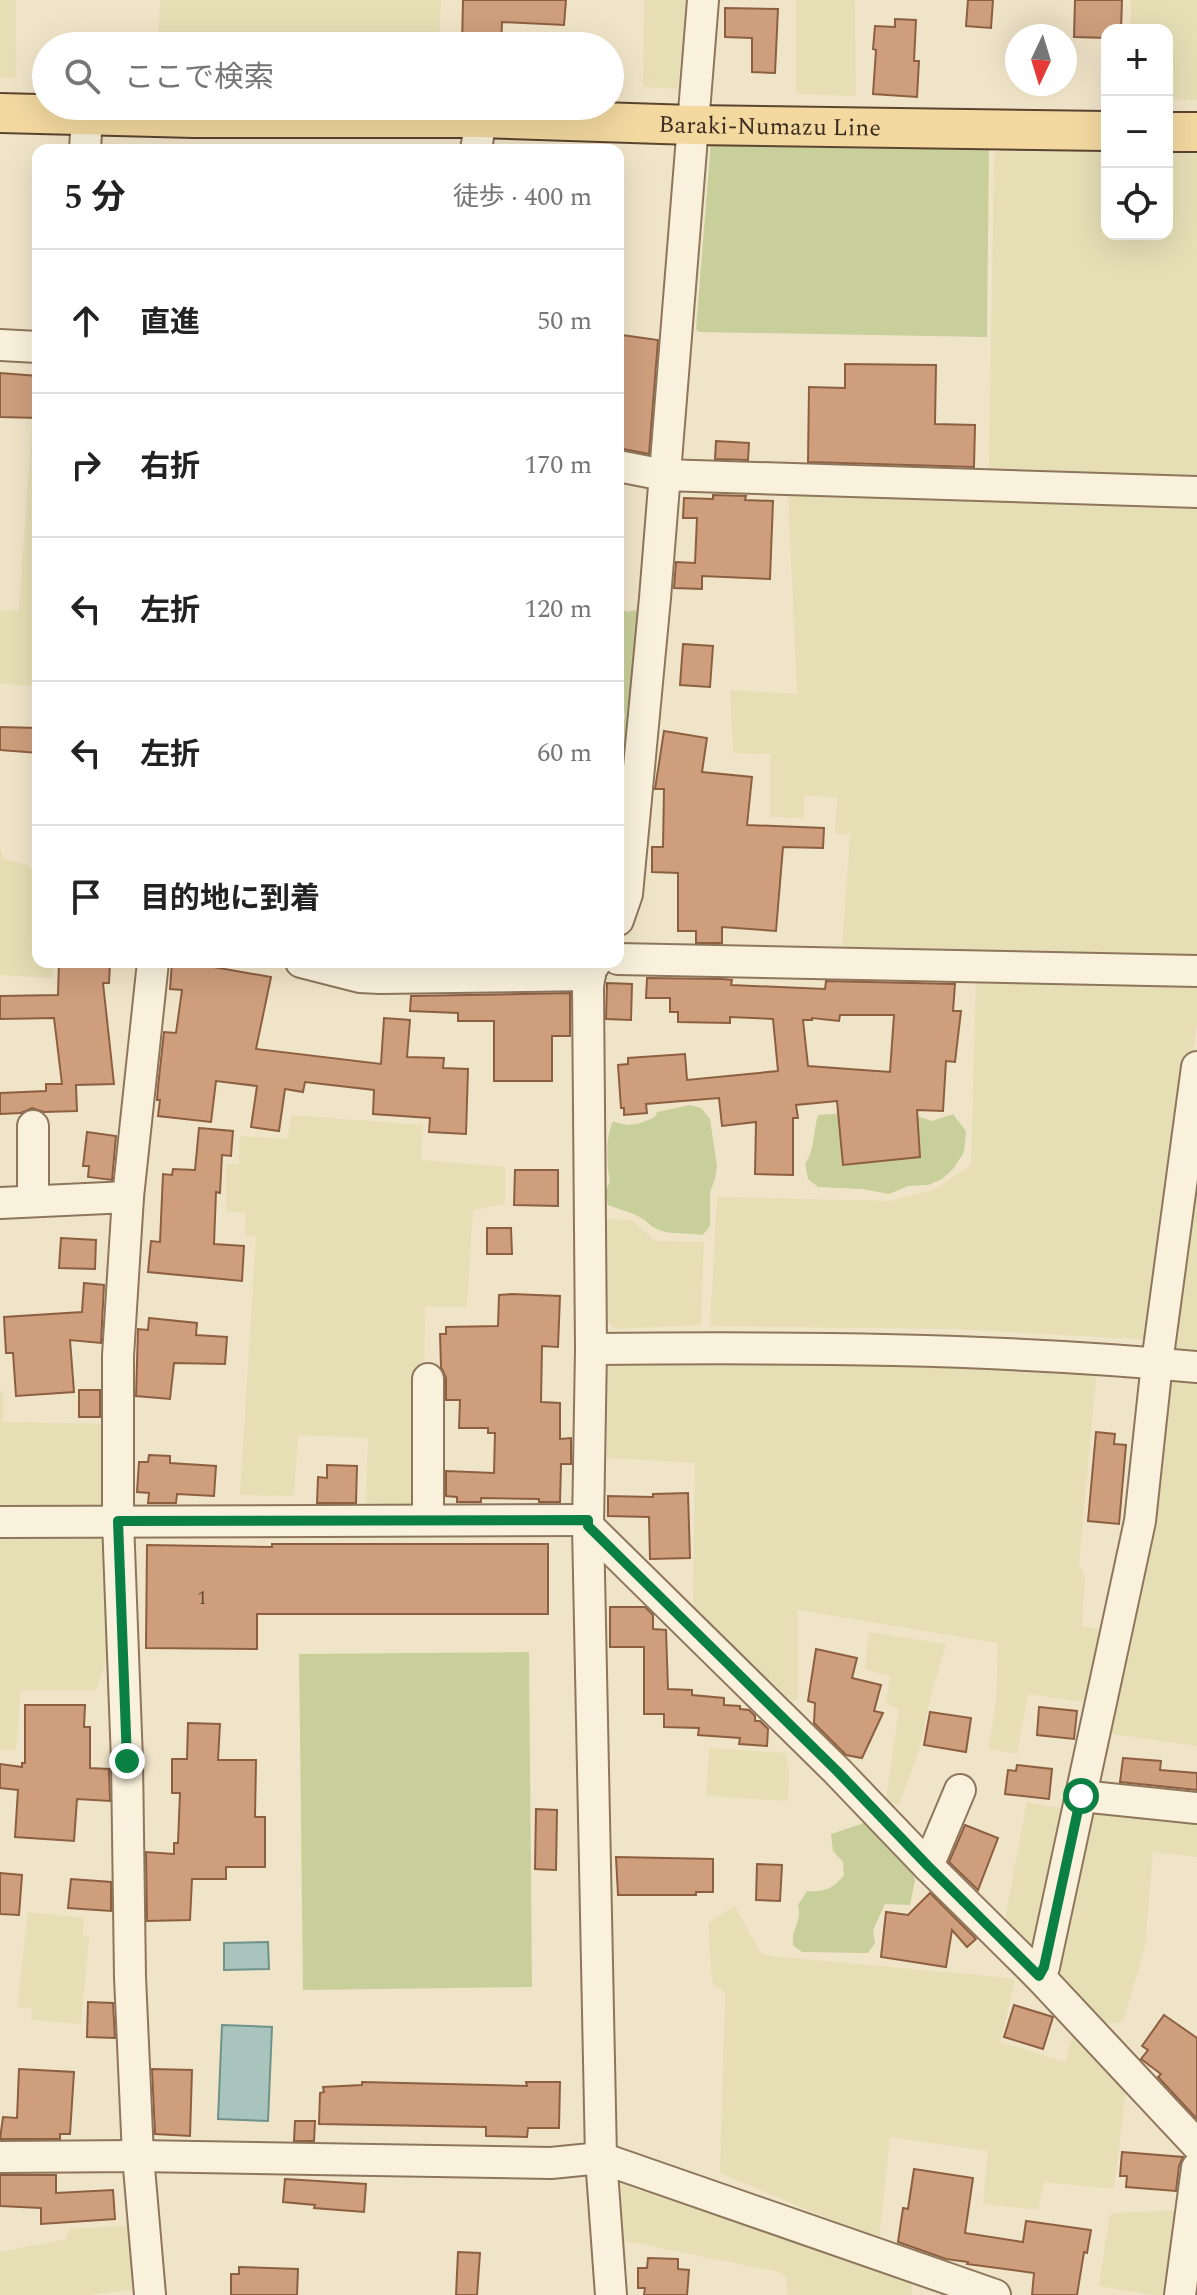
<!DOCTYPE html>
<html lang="ja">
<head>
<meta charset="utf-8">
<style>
	body { margin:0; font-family:Spectral,"Noto Sans JP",serif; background:#f6f6f6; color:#222 }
	.controls { position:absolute; right:24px; top:24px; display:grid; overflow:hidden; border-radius:16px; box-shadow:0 8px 32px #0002 }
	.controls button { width:72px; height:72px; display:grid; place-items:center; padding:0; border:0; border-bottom:2px solid #e0e0e0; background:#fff; color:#222; font:40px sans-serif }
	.compass { position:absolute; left:1005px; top:24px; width:72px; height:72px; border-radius:50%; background:#fff; box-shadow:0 8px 32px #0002; rotate:184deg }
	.stop { position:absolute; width:24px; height:24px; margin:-18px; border:6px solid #0b8043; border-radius:50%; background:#fff }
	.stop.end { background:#0b8043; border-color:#fff; box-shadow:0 2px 8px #0008 }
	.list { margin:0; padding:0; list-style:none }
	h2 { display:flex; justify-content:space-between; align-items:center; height:104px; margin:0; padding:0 32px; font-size:34px }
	h2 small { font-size:26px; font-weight:400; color:#767676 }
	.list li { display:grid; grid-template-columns:52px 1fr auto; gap:24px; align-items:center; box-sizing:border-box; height:144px; padding:0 32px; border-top:2px solid #e0e0e0 }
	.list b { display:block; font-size:30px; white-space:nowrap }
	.list em { font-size:26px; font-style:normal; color:#767676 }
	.icon { flex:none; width:44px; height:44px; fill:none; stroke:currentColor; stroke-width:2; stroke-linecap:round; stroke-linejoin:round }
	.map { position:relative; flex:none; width:1197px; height:2295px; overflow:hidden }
	.search { position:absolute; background:#fff; box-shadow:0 8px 32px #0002; left:32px; top:32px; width:592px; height:88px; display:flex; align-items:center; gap:20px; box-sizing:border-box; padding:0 28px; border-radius:44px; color:#767676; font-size:30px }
	.panel { position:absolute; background:#fff; box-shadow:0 8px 32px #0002; left:32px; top:144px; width:592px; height:824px; border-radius:16px }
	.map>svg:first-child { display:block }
</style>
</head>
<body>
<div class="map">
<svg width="1197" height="2295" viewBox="0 0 1197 2295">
	<rect width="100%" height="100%" fill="#f0e4c8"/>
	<g fill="#e6deb5">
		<rect x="0" y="0" width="16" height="78"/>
		<path d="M160 0H441L439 46H158Z"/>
		<path d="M644 0H686L678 89 643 87Z"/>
		<path d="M796 0H855L856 96 796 94Z"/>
		<path d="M1131 0H1197V100L1167 99V30H1131Z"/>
		<path d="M1006 146 1107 148V234H1167V149H1197V486L996 479 989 469 994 154Z"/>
		<path d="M32 422H38V686L0 684V610L19 611Z"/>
		<path d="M788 493 1197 505V957L842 948 850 834H835L837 798 804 795V818L770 817V754L733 753 730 690 797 694Z"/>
		<path d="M0 847 4 859 28 865 37 876 38 962H53L52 978 0 975Z"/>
		<path d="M1197 976V1023L1153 1340 955 1329 710 1326 717 1197 891 1201 933 1190 971 1165 976 980Z"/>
		<path d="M1197 1108V1350L1165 1348Z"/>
		<path d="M291 1115 423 1125 421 1160 505 1167V1204L473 1210 467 1307H425L422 1505 366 1503 368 1438 298 1435 294 1496 240 1495 256 1237 245 1236 246 1213 226 1211V1164H239L240 1136 288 1139Z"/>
		<path d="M605 1219 632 1220 655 1241 704 1242 701 1325 615 1329 605 1317Z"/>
		<path d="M606 1360 1097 1366 1079 1565 1085 1576 1082 1626 1110 1632 1090 1703 1028 1694 1017 1754 989 1749 996 1700 998 1643 798 1610V1699L792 1701 693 1608 695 1463 607 1458Z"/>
		<path d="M1197 1375V1746L1100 1732 1170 1377Z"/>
		<path d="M0 1391H3V1422L110 1424 106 1506 0 1505Z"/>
		<path d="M112 1528 115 1636 96 1690H21L16 1750H0V1529Z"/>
		<path d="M869 1632 946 1644 931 1695 918 1753 899 1805 886 1801 899 1709 886 1703 890 1677 865 1669Z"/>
		<path d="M709 1748 785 1753 789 1769 788 1801 706 1796Z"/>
		<path d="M1027 1802 1070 1810 1041 1957 1006 1925V1913Z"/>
		<path d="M1084 1806 1197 1816V1857L1153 1852 1145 1946 1123 2022 1104 2024 1055 1972Z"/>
		<path d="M735 1906 760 1952 770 1956 1010 1978 1015 1981 1000 2042 1065 2062 1073 2036 1078 2031 1127 2081 1114 2189 1044 2182 1038 2210 983 2204 988 2151 890 2137 879 2240 720 2173 725 1993 712 1982 708 1923Z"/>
		<path d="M28 1912 84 1918 83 1936 89 1937 81 2024 31 2020 32 2009 17 2007Z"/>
		<path d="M614 2172 907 2278 912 2285V2295H788L786 2277 779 2272 616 2239Z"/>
		<path d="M1181 2210 1170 2295H1154L1099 2286 1109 2218 1112 2213Z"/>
		<path d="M136 2225 145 2288 89 2295H0V2252L66 2239 69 2229Z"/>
	</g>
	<g fill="#c9cf9b">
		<path d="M711 141 989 146 987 337 699 332 696 329Z"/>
		<path d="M618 607 628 612 636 610 644 618 630 777 622 779 618 775V737L622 731 625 716 620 695 618 694Z"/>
		<path d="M690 1105 701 1108 710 1119 717 1166 715 1179 710 1192V1226L703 1235C687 1232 667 1236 653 1227 649 1225 647 1221 643 1219 632 1212 620 1210 608 1205L605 1191 610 1182C607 1164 605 1138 613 1121 629 1128 640 1124 655 1117L657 1112Z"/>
		<path d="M873 1111 911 1114 932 1121 953 1114 966 1131 964 1152 954 1168 942 1179 928 1185 908 1186 889 1194 862 1189 818 1187 808 1179 805 1164C815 1150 813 1132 818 1115Z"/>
		<path d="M529 1652 532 1987 303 1990 299 1654Z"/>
		<path d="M867 1822 904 1854 915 1880 910 1905 885 1904 873 1930 875 1943 868 1953 802 1952 793 1945C792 1926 802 1923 798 1905L807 1891C825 1892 833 1889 844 1875L843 1862 833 1851 831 1834Z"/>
	</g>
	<g fill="#a9c4bc" stroke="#6f938a" stroke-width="2">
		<path d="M268 1942 269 1969 224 1970V1943Z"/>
		<path d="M222 2025 272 2027 268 2121 218 2119Z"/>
	</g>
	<g fill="#cf9f7d" stroke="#8d5f41" stroke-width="2" fill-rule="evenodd">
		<path d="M463 0H566L564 25 502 22 501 46H462Z"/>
		<path d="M968 0H993L991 28 966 26Z"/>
		<path d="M1075 0H1122L1121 30H1107V38L1074 37Z"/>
		<path d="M725 8 778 9 775 73 752 72V38L725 37Z"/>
		<path d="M895 19 916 20 914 61H919L917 97 873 94 876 50 873 49 875 26 895 27Z"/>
		<path d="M622 335 658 340 649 454 618 448V370Z"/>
		<path d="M845 364 936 365 935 424 975 425 974 467 808 462 809 387 845 388Z"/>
		<path d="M0 373 38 376V418L0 417Z"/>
		<path d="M716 441 749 443 748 460 715 459Z"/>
		<path d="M713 495 746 496 745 500 773 501 770 579 702 576V589L674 588 676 562 695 563 697 518H683L684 498 713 499Z"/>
		<path d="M683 644 713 646 710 687 680 685Z"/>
		<path d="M0 727 38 728V753L0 750Z"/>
		<path d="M664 731 707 738 702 772 752 777 747 825 824 828 823 848 783 847 776 931 722 927V943H696V931H678V873L652 872V847H663L664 789H655Z"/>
		<path d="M59 962H110L109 983H103L114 1084 76 1085 77 1111 44 1112 32 1108 21 1113 0 1114V1093L46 1091V1084H62L54 1018 0 1019V996L58 995Z"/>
		<path d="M172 962H196V964L271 977 256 1049 381 1064 384 1018 410 1020 407 1057 444 1058 443 1068 468 1069 466 1134 429 1132 430 1118 373 1114 374 1090 305 1082 303 1092 285 1089 279 1131 251 1127 257 1086 216 1081 211 1122 158 1116 160 1100H157L158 1087 164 1032 176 1033 182 990 170 989Z"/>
		<path d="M647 978 722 979 732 980 731 985 825 989 826 981 955 984 953 1011H961L955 1062 946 1061 943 1111 917 1110 920 1157 843 1165 837 1101 796 1105 798 1118H793V1175L755 1174 756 1122 722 1126 719 1098 646 1104 647 1113 624 1115V1108H621L618 1065 628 1064V1058L685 1054 687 1080 778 1071 773 1019 730 1017V1023L678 1022V1012H670V998H646ZM840 1015H894L890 1072 808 1066 803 1020H812V1018L839 1021Z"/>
		<path d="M607 983 632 984 631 1020 606 1019Z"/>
		<path d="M570 993V1036H552V1081H494V1021H458V1013L410 1011 411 996Z"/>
		<path d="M199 1128 233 1131 231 1156 222 1155 220 1193 216 1192 214 1244 244 1246 242 1281 148 1272 151 1241 160 1242 163 1174 172 1175 173 1169 195 1170Z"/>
		<path d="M87 1132 116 1136 112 1180 88 1177 89 1166H83Z"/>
		<path d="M515 1170H558V1206L514 1205Z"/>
		<path d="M487 1228H511L512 1254H487Z"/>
		<path d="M61 1238 96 1240 95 1269 59 1268Z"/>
		<path d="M84 1283 104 1285 101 1343 70 1340 74 1392 16 1396 13 1353H6L4 1317 82 1312Z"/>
		<path d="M512 1294 560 1296 558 1347 542 1346 541 1402 560 1403V1439L571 1438V1464H561L560 1502H539V1499L481 1498V1502H457V1497L446 1496V1471L494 1473 495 1433H488V1428H459L460 1400H446V1378L441 1367 440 1334H446V1327L498 1326 499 1295Z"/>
		<path d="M149 1318 197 1323 196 1335 227 1337 225 1364 174 1363 170 1399 136 1396 138 1329 148 1330Z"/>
		<rect x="79" y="1390" width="21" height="27"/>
		<path d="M1096 1432 1115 1434 1114 1444 1126 1445 1119 1524 1088 1521Z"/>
		<path d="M149 1455 170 1456V1463L216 1466 214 1496 177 1494 176 1503H148L149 1493 137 1492 139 1462H148Z"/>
		<path d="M327 1465 357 1466 356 1503H317L318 1477 327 1478Z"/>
		<path d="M688 1493 690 1558 650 1559 649 1517 608 1516V1496L653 1497V1494Z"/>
		<path d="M272 1544H548V1614H257V1649L146 1648 147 1545 272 1547Z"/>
		<path d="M610 1607H645L653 1615V1629L666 1630 668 1689 692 1690V1695L724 1698V1705L740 1706V1709L749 1710 755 1716V1721H760L768 1729 767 1746 739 1744 740 1738 698 1735 699 1728 664 1727V1714H644V1647H610Z"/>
		<path d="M816 1649 857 1658 852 1678 881 1685 874 1711 883 1713 862 1758 846 1755 814 1723 815 1703 808 1701Z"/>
		<path d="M25 1705H85L84 1727H90V1768L109 1769 110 1801 77 1799 74 1841 15 1837 18 1790 0 1788V1764L22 1767V1763H25Z"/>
		<path d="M1039 1707 1077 1711 1074 1739 1037 1735Z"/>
		<path d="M930 1712 971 1718 966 1752 924 1745Z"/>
		<path d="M188 1723 220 1724 218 1760H256L255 1817H265V1867H226V1879H192L190 1920 147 1921 146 1852 174 1854V1843H178L180 1793H172V1759H187Z"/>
		<path d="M1123 1758 1161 1761 1160 1770 1197 1773V1790L1120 1782Z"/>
		<path d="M1017 1765 1052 1769 1049 1799 1005 1794 1008 1770 1016 1771Z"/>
		<path d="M536 1809 557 1810 556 1870 535 1869Z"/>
		<path d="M965 1825 998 1838 978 1890 949 1862Z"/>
		<path d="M616 1857 713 1859V1892H696V1895H618Z"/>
		<path d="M757 1864 782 1865 780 1901 756 1900Z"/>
		<path d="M0 1873 22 1875 19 1915 0 1914Z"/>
		<path d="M71 1879 111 1882V1911L68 1908Z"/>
		<path d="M930 1893 976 1939 967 1947 952 1930 946 1967 881 1957 886 1912 908 1915Z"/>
		<path d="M88 2002 113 2003 115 2038 87 2037Z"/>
		<path d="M1014 2005 1053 2017 1043 2049 1004 2037Z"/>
		<path d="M1164 2015 1197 2038V2119L1158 2077 1161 2074 1141 2059 1148 2050 1142 2046Z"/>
		<path d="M19 2069 74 2072 70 2134H60V2139H0L3 2117 17 2118Z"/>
		<path d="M152 2069 192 2070 190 2136 155 2134Z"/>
		<path d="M362 2082 527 2086 526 2082H560L559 2128H528L527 2137 486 2136V2127L319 2124 320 2093 324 2092 323 2087 362 2085Z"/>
		<path d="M295 2121H315L314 2141H294Z"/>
		<path d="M1122 2152 1183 2157 1179 2166 1176 2191 1126 2187 1127 2176H1120Z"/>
		<path d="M914 2169 973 2178 965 2233 1023 2242 1026 2221 1091 2230 1087 2253 1084 2252 1077 2295H1032L1034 2273 967 2264 968 2262 946 2259 898 2242 903 2208 908 2209Z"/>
		<path d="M0 2175H56V2193L113 2190 115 2219 41 2224V2208L0 2206Z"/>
		<path d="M285 2179 366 2184 364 2212 314 2208 315 2205 283 2202Z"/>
		<path d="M458 2252 480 2253 477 2295H456Z"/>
		<path d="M648 2258 678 2259V2269L689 2270 687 2295H644L645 2288H638V2268H647Z"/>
		<path d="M239 2267 298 2269 297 2295H231V2274H239Z"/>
	</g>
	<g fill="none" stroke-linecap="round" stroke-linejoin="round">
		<defs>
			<g id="minor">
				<path d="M85 150 87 115"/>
				<path d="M476 150 481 118"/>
				<path d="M0 345 38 347"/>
				<path d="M618 466 664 475 1197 492"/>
				<path d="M618 920 627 894 655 598 703 0"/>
				<path d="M618 959 1197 971"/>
				<path d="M301 962 360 977 380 978 590 975"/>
				<path d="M596 962 590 971 588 988 591 1349 588 1526 601 2158 611 2295"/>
				<path d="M33 1126V1201"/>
				<path d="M0 1203 128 1197"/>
				<path d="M591 1349C793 1347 996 1348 1197 1367"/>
				<path d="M428 1520V1379"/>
				<path d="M0 1522 588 1520"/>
				<path d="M588 1526 837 1771 928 1866 1039 1976 1197 2145"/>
				<path d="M1081 1796 1197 1808"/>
				<path d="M928 1866 960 1790"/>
				<path d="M1039 1976 1044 1967 1140 1521 1157 1363 1197 1067"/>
				<path d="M0 2157 138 2156 551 2163 601 2158 995 2295"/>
				<path d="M150 2295 138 2156 130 1977 127 1761 118 1521V1356L128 1197 153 962"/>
				<path d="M1180 2295 1197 2168"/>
			</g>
			<g id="major">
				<path id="s1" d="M0 113 194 118H481L692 125 1107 131"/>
				<path d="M1167 132H1197"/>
			</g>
		</defs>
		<use href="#minor" stroke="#8d765c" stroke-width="34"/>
		<use href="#major" stroke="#5b4430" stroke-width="42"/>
		<use href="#minor" stroke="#faf1dc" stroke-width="30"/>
		<use href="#major" stroke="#f3d9a0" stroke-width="38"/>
	</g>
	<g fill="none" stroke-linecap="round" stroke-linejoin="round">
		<path stroke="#0b8043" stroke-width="10" d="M127 1761 118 1521 588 1520V1526L837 1771 928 1866 1039 1976 1044 1967 1081 1796"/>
	</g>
	<g text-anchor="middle" stroke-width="8" stroke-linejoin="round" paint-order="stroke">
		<g font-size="20" fill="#624a37">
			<text x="202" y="1604">1</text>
		</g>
		<g font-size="24" fill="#3d2e20" stroke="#f7eed8">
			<text dy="8" stroke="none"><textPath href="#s1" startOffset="770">Baraki-Numazu Line</textPath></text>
		</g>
	</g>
</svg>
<div class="controls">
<button>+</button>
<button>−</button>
<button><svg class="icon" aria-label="locate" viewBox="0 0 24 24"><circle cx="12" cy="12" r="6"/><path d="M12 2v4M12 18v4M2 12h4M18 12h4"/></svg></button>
</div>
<svg class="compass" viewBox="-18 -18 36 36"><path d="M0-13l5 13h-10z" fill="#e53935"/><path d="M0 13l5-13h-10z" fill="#767676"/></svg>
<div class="stop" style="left:1081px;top:1796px"></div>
<div class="stop end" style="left:127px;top:1761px"></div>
<div class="search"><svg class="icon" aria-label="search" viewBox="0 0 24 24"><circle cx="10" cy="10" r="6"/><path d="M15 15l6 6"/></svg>ここで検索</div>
<section class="panel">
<h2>5 分<small>徒歩 · 400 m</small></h2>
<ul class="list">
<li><svg class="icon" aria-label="ahead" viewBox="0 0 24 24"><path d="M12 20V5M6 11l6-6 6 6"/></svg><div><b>直進</b></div><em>50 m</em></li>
<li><svg class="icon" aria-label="right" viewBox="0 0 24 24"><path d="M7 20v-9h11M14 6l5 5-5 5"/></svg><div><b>右折</b></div><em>170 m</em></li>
<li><svg class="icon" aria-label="left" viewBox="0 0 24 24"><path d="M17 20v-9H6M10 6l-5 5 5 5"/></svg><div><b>左折</b></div><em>120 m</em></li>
<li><svg class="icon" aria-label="left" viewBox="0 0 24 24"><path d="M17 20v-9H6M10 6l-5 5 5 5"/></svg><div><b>左折</b></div><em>60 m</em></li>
<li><svg class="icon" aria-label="arrive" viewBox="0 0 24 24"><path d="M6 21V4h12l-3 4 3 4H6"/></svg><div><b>目的地に到着</b></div></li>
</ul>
</section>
</div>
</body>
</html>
